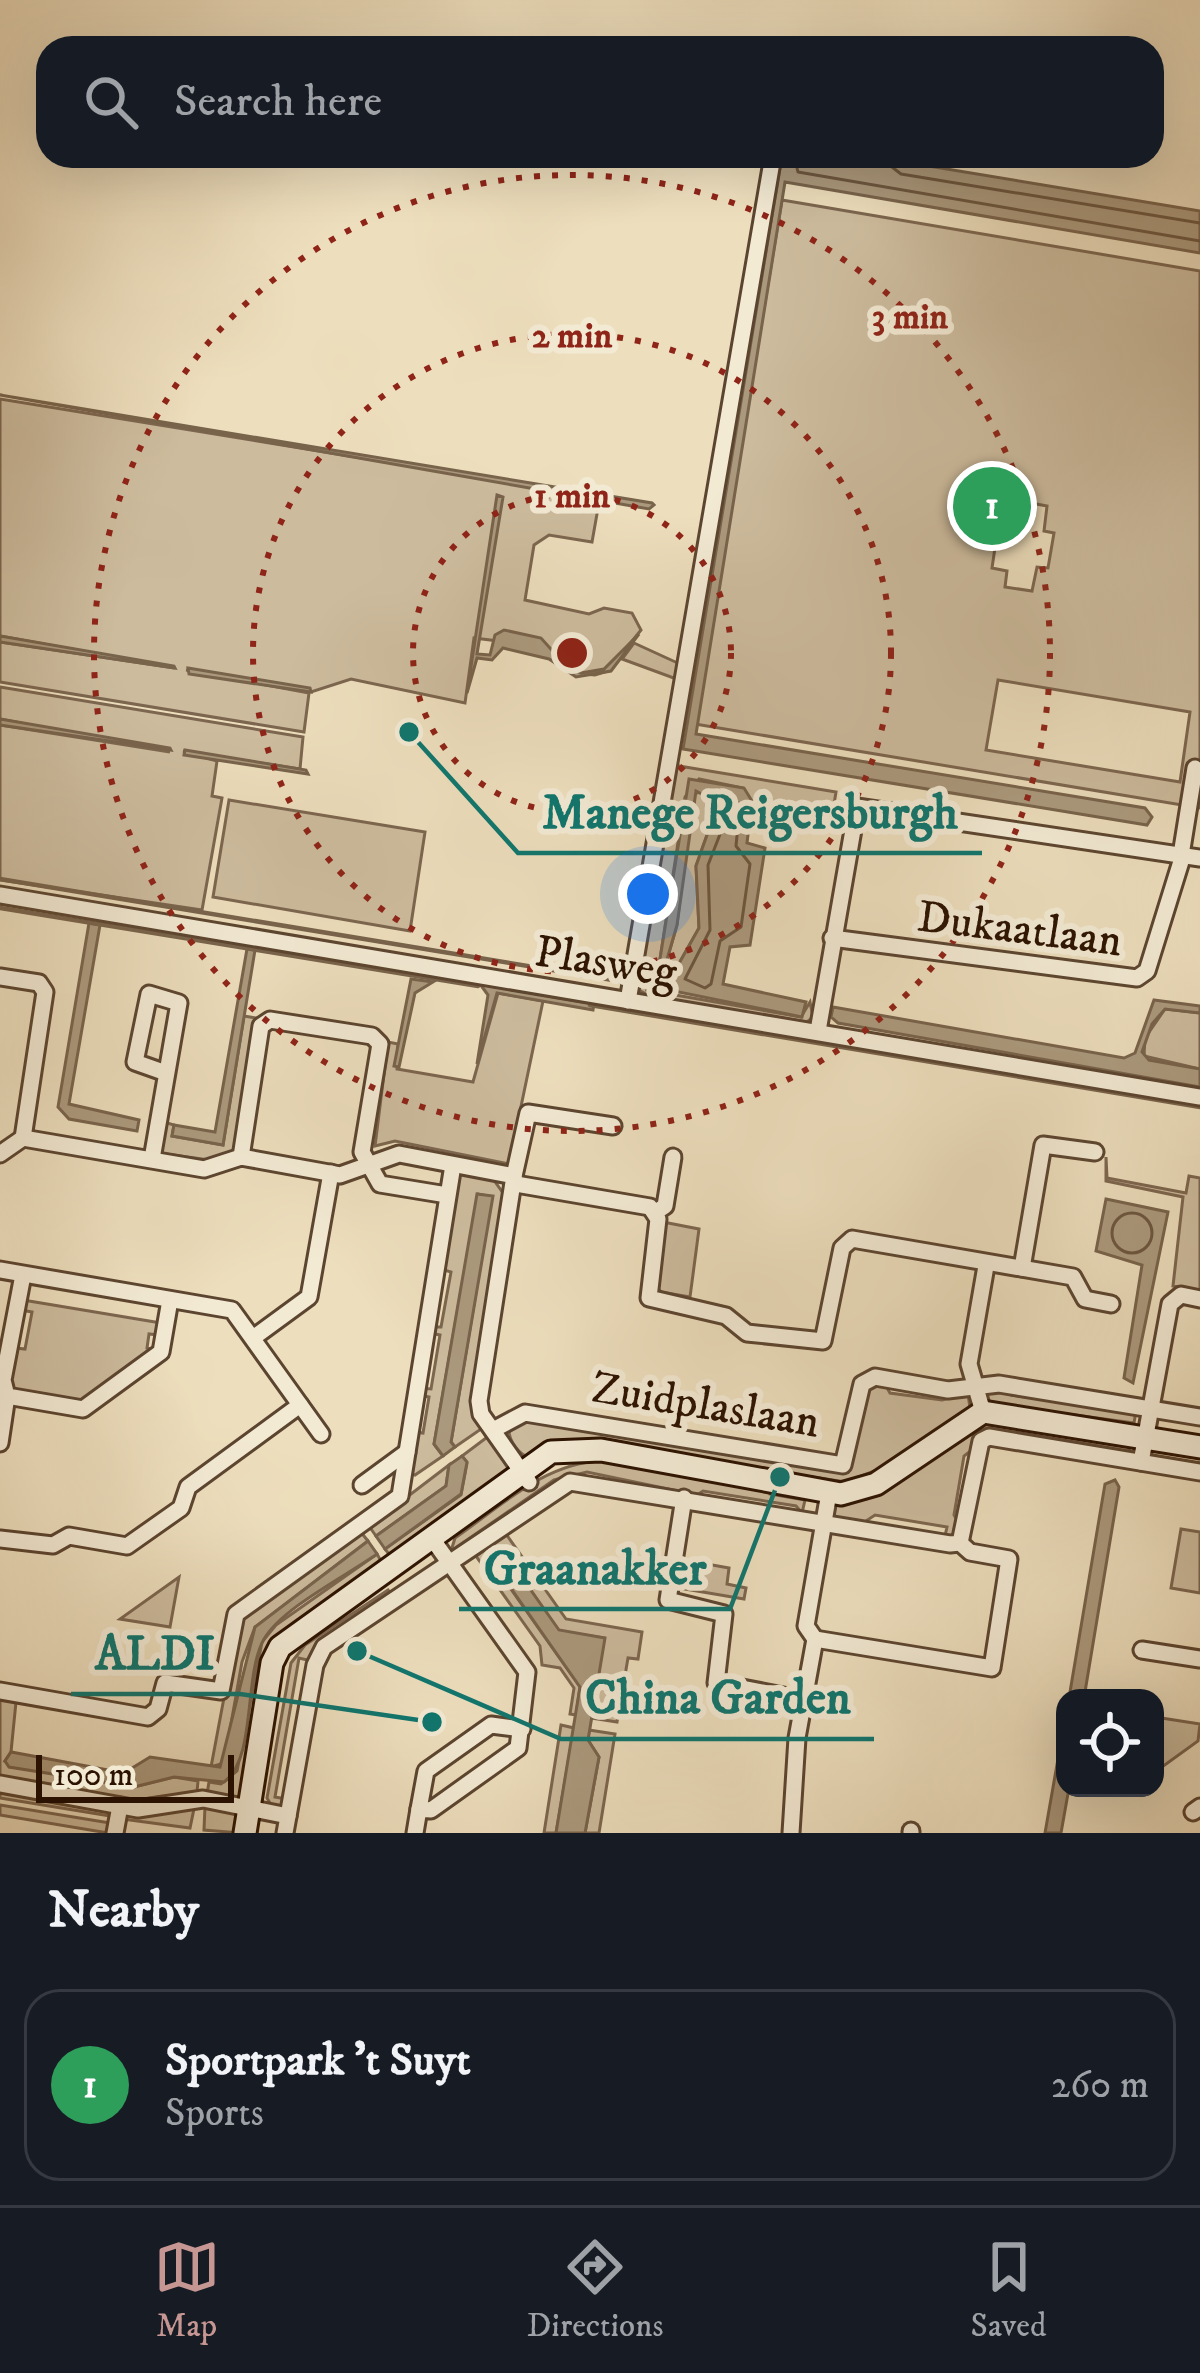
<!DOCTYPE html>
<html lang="en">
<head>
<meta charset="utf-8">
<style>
	body { margin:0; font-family:"IM FELL DW Pica",serif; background:#242831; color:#f1f3f6 }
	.controls { position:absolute; right:36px; bottom:36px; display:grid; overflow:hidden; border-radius:24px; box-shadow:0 12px 48px #0002 }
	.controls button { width:108px; height:108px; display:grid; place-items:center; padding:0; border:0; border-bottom:3px solid #363941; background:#171b24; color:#f1f3f6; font:60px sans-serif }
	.scale { position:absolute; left:36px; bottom:30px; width:198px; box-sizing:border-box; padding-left:12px; border:6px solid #2c1201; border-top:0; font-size:33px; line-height:42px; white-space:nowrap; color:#2c1201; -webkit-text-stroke:9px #f3ead4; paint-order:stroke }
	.you { position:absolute; left:648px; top:894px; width:42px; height:42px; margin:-30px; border:9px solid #fff; border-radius:50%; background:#1a73e8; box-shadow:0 0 0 18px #1a73e833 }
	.badge { display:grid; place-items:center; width:78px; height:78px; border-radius:50%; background:#c59692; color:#fff; font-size:39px; font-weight:700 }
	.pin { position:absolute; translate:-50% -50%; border:6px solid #fff; box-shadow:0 3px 12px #0006 }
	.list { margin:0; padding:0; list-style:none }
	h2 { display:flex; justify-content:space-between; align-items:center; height:156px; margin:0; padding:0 48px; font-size:51px }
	h2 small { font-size:39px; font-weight:400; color:#9ea1a6 }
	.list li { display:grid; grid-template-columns:78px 1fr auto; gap:36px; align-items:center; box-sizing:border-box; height:192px; margin:0 24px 24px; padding:0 24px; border:3px solid #363941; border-radius:36px }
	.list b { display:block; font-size:45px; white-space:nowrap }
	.list p { margin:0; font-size:39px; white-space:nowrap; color:#9ea1a6 }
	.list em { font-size:39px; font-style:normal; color:#9ea1a6 }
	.icon { flex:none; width:66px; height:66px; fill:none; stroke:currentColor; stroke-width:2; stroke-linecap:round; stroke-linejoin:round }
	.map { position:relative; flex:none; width:1200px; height:1833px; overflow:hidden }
	.search { position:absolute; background:#171b24; box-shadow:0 12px 48px #0002; left:36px; right:36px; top:36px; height:132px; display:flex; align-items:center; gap:30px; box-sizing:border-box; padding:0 42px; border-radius:36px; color:#9ea1a6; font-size:45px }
	.sheet { height:372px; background:#171b24 }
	nav { display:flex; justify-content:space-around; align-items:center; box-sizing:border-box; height:168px; border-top:3px solid #363941; background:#171b24; font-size:33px; color:#9ea1a6 }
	nav a { display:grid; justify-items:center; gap:6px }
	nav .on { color:#c59692 }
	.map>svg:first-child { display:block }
</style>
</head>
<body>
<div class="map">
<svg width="1200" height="1833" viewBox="0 0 1200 1833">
	<rect width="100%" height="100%" fill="#eddebd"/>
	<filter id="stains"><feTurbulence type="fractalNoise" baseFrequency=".00167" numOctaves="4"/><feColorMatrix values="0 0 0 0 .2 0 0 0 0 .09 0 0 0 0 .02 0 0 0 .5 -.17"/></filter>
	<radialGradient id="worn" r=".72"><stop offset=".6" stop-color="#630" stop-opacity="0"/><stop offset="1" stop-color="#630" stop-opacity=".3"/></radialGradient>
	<g fill="#ccbb9d" stroke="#7c664f" stroke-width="3" fill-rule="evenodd">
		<path d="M782 200 1200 271V808L695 724ZM1020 501 1047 506 1044 531 1054 533 1048 568 1037 567 1032 591 1005 587 1007 571 992 568 1000 514 1016 516ZM998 680 1190 712 1180 782 986 750Z"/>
		<path d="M0 399 600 497 592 542 549 535 534 545 525 600 589 614 604 608 632 613 641 630 608 671 595 675 571 673 537 646 474 638 465 703 351 679 311 692 186 670 309 693 304 732 0 682V642L175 668 0 636Z"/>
		<path d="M634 643 682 665 679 680 622 659Z"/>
		<path d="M0 687 303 737 300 769 183 751 217 761 212 796 222 798 202 910 0 880V725L170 752 0 719Z"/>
		<path d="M673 765 836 792 832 817 752 805 743 788 699 779 685 797 660 959 647 990 801 1017 810 1002 813 1017 807 1022 651 997 639 990Z"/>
		<path d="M701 792 711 799 712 821 696 866 699 928 668 983 661 981 677 925 692 794Z"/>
		<path d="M229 800 425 832 410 931 213 897Z"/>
		<path d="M498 993 543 1001 509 1164 395 1141 375 1146 388 1042 398 1044 397 1069 473 1082Z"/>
		<path d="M1165 1009 1200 1013V1069L1144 1056 1145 1038Z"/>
		<path d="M244 1016 256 1018 234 1152 209 1160 159 1153 164 1122 174 1125 172 1136 223 1145Z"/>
		<path d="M1106 1157 1107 1178 1186 1193 1189 1176 1200 1178V1291L1173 1286 1183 1197 1106 1181Z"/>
		<path d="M460 1174 493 1179 503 1193 484 1427 455 1447 451 1442 492 1197 478 1194 434 1444 443 1456 415 1475 406 1472 413 1432 423 1433 429 1397 419 1395 420 1388 431 1389 440 1335 430 1333 431 1327H441L451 1272 441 1269Z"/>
		<path d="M663 1222 699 1229 690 1297 661 1292 655 1285Z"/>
		<path d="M23 1300 161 1323 159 1335 149 1334 147 1348 157 1350 82 1403 15 1391 9 1383 15 1348 25 1349 32 1312 21 1310Z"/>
		<path d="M871 1381 885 1384 890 1393 942 1400 968 1394 970 1408 877 1470 846 1482 649 1453 532 1459C519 1455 508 1441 509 1428L529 1419 848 1472Z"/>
		<path d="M1006 1389 1011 1395 1136 1411 1134 1423 987 1403V1390Z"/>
		<path d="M987 1422 1130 1446 1128 1455 987 1432 972 1459 968 1453 964 1456 954 1515 961 1527 958 1534 945 1536 947 1527 875 1515 863 1523 833 1517 829 1508 835 1501 866 1499Z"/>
		<path d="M490 1435 510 1470 392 1558 385 1549 461 1495 467 1463 462 1456Z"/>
		<path d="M601 1461 770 1490V1494L805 1500 802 1513 796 1506 703 1491 697 1495 587 1472 554 1480 451 1551 455 1538C500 1507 544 1463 601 1461Z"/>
		<path d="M449 1465 446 1486 376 1536 369 1526Z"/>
		<path d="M1181 1529 1200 1532V1593L1171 1588Z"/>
		<path d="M360 1531 368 1541 255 1627 242 1662 224 1763 211 1767 238 1623Z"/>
		<path d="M506 1534 566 1619 642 1632 638 1659 628 1658 617 1722 591 1718 604 1638 559 1631 506 1555H494V1565L580 1687 576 1715 570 1714 574 1688 560 1668 542 1665 540 1646 476 1556Z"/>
		<path d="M377 1554 381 1561 294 1628 242 1797 207 1794 209 1782 221 1784 237 1771 262 1642 276 1625Z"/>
		<path d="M690 1561 729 1568 727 1584 746 1588 744 1599 685 1589Z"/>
		<path d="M179 1577 170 1627 120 1619Z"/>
		<path d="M388 1590 391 1594 312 1661 299 1658 275 1797 286 1799 282 1808 271 1805 267 1798 291 1663 305 1645Z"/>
		<path d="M0 1699 16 1702 11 1752 5 1761 134 1787 174 1777 198 1781 197 1792 136 1800 0 1778Z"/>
		<path d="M1155 1717 1200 1724 1198 1741 1162 1767 1155 1766Z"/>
		<path d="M561 1725 574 1728 556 1833H544Z"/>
		<path d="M589 1730 615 1734 599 1833H585L599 1757 588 1740Z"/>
		<path d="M0 1790 105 1808 110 1816 0 1798Z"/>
		<path d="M195 1804 190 1828 122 1819 131 1811Z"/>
		<path d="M0 1805 110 1823 108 1833 0 1815Z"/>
		<path d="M205 1806 238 1814 240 1833 204 1830Z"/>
	</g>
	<g fill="#ab997d" stroke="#78634b" stroke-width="3" fill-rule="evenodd">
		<path d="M782 156H868L1200 211V253L785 182 696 734 1145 808 1152 817 1147 825 683 749Z"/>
		<path d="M0 395 652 503 654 505 649 509Z"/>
		<path d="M497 495 503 497 477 654 490 655 495 635 504 630 541 638 567 667 581 673 604 669 639 634 611 671 576 677 549 659 503 648 492 660 477 658 467 693Z"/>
		<path d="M0 636 174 666 175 668 0 642Z"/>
		<path d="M188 668 310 688 311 692 189 674Z"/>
		<path d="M0 719 170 748 171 750 0 725Z"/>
		<path d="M185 750 306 770 308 774 184 755Z"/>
		<path d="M689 779 744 788 752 801 747 843 765 848 750 945 730 947 723 984 806 1002 802 1017 644 985 660 959ZM696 791 711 799 712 821 696 866 699 928 668 983 661 980 677 925Z"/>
		<path d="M89 923 100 925 69 1104 139 1120 137 1131 69 1119 58 1107Z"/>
		<path d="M247 949 255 950 223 1145 172 1136 174 1125 215 1132Z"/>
		<path d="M411 979 433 982 415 993 399 1067 394 1066Z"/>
		<path d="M480 984 594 1004 593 1010 497 993 477 1064 488 995Z"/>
		<path d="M1154 1000 1200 1006V1013L1165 1009 1152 1024 1142 1052 1149 1060 1200 1069V1087L838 1023 831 1017 833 1007 1124 1058 1135 1053Z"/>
		<path d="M477 1194 493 1196 451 1442 455 1447 443 1456 434 1444Z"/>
		<path d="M1106 1199 1168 1212 1133 1383 1124 1378 1142 1265 1096 1251Z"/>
		<path d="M462 1456 467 1462 461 1494 385 1549 376 1536 446 1486 449 1465Z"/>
		<path d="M1115 1480 1119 1487 1084 1698H1069L1105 1484Z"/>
		<path d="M368 1541 377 1554C346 1576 282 1608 264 1639 243 1676 257 1758 224 1782L174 1777 134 1787 9 1767 5 1761 11 1752 124 1773 150 1757 220 1767 255 1627Z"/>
		<path d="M497 1553 506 1555 559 1630 605 1638 588 1740 599 1757 585 1833H556L580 1687 494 1564Z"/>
		<path d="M1065 1719 1069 1788 1061 1833H1045Z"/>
	</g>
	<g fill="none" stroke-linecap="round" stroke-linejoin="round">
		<g stroke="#6c563f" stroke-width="3">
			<path d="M794 156 798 172 1200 241"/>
			<path d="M890 156 892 167 901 174 1200 223"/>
			<path d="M731 798 740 804 736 846 750 864 741 927 720 941 711 984 705 988 685 979 710 930 708 865 724 824V801Z"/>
			<circle cx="1132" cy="1233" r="20"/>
		</g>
		<g stroke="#78634b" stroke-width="4.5">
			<path d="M0 879 619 981"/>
			<path d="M0 908 478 986"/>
			<path d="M590 1005 1200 1107"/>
		</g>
		<defs>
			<g id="street">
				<path d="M1181 855 1195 768"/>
				<path d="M0 895 1200 1097"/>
				<path d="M832 938 1137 978 1147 971 1183 855"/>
				<path d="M0 977 39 983 45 992 23 1138 204 1169 241 1157 340 1175 399 1154 514 1176 479 1401 481 1414 529 1482"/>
				<path d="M628 1001 773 156"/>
				<path d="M818 1031 857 807 1200 858"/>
				<path d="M0 1154 23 1138"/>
				<path d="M241 1157 261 1026 270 1020 372 1036 380 1044 362 1152 380 1184 447 1195"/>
				<path d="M152 1159 179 1003 149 994 135 1062 166 1073"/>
				<path d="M514 1176 528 1113 613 1126"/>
				<path d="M516 1184 650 1207 658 1219 649 1298 726 1316 747 1333 823 1341 842 1248 852 1239 1073 1277 1085 1299 1111 1304"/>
				<path d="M656 1212 665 1206 673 1157"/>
				<path d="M1022 1268 1043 1145 1095 1152"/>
				<path d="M0 1270 232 1310 321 1434"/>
				<path d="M23 1275 3 1380 7 1396 83 1409 161 1352 170 1300"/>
				<path d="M253 1338 309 1297 331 1173"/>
				<path d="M983 1412 969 1364 986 1266"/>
				<path d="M493 1430 525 1413 843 1465 862 1384 875 1377 948 1390 999 1384 1200 1417"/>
				<path d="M0 1443 7 1396"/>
				<path d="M1141 1462 1170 1304 1181 1295 1200 1299"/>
				<path d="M362 1485 407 1452"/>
				<path d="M684 1498 668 1600 724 1614 716 1683 804 1700"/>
				<path d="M0 1539 53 1545 69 1536 127 1546 181 1508 188 1487 300 1405"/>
				<path d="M815 1639 992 1668 1009 1559 970 1552 960 1543"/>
				<path d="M1142 1650 1200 1659"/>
				<path d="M0 1691 148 1717 158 1709 165 1683 221 1691 236 1614 400 1496 453 1165"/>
				<path d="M0 1784 138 1809 203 1799 288 1816"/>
				<path d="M419 1809 426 1771 491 1725 522 1729"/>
				<path d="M1193 1812 1200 1807"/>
				<path d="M115 1833 120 1806"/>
				<path d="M285 1833 315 1665 324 1647 570 1482 950 1544 960 1543 981 1441 989 1437 1200 1472"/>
				<path d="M415 1833 419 1809 431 1810 518 1748 527 1672 431 1537"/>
				<path d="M791 1833 797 1738 815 1639 806 1626 829 1493"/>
				<path d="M911 1833V1831"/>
			</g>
			<path id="secondary" d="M245 1833 272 1663 280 1647 551 1452 601 1450 841 1494 876 1484 983 1412 1200 1447"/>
		</defs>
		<use href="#street" stroke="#5c4530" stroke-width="21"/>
		<use href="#secondary" stroke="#2c1201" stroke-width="27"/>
		<use href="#street" stroke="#f3ead4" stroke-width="15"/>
		<use href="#secondary" stroke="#f3ead4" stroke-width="21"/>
	</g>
	<g fill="none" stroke="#8f2418" stroke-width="6" stroke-dasharray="6 12">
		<circle cx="572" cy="653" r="159"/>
		<circle cx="572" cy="653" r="319"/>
		<circle cx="572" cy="653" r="478"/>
	</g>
	<g text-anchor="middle" stroke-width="12" stroke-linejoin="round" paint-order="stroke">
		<g font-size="45" fill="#2c1201" stroke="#f3ead4">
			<text transform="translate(1020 927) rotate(7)" y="16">Dukaatlaan</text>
			<text transform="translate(606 960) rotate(9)" y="16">Plasweg</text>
			<text transform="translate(706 1403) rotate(9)" y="16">Zuidplaslaan</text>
		</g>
	</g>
	<circle cx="572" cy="653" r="18" fill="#8f2418" stroke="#f3ead4" stroke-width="6"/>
	<g font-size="36" text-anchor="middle" font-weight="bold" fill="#8f2418" stroke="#f3ead4" stroke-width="12" stroke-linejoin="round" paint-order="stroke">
		<text x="910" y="328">3 min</text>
		<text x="572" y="347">2 min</text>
		<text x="572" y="507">1 min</text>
	</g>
	<path fill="none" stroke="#0f766e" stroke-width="4.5" d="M409 732L518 853H982M780 1477L730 1609H459M432 1722L240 1694H71M357 1651L561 1739H874"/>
	<g fill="#0f766e" stroke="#f3ead4" stroke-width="4.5">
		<circle cx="409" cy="732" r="12"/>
		<circle cx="780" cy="1477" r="12"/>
		<circle cx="432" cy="1722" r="12"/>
		<circle cx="357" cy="1651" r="12"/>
	</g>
	<g font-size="48" text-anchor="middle" font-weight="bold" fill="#0f766e" stroke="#f3ead4" stroke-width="12" stroke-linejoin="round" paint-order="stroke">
		<text x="750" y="828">Manege Reigersburgh</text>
		<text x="595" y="1584">Graanakker</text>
		<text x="155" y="1669">ALDI</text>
		<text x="718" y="1713">China Garden</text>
	</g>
	<rect width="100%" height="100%" filter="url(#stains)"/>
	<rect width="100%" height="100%" fill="url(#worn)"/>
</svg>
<div class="controls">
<button><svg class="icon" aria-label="locate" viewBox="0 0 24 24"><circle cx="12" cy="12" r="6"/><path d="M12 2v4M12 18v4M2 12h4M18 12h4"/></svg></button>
</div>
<div class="scale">100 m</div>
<div class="you"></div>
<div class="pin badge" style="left:992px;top:506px;background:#2e9e5b">1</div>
<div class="search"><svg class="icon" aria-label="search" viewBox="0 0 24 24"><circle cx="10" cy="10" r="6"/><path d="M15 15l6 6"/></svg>Search here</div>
</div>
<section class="sheet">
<h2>Nearby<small></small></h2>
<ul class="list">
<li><span class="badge" style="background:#2e9e5b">1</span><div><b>Sportpark 't Suyt</b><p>Sports</p></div><em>260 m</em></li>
</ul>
</section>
<nav>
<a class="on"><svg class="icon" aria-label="map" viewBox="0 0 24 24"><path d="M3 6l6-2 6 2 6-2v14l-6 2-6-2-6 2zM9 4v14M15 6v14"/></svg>Map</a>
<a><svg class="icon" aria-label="directions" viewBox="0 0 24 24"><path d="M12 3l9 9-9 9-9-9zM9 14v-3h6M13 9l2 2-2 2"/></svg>Directions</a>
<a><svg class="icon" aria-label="saved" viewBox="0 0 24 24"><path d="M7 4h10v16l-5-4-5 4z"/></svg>Saved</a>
</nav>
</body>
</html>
